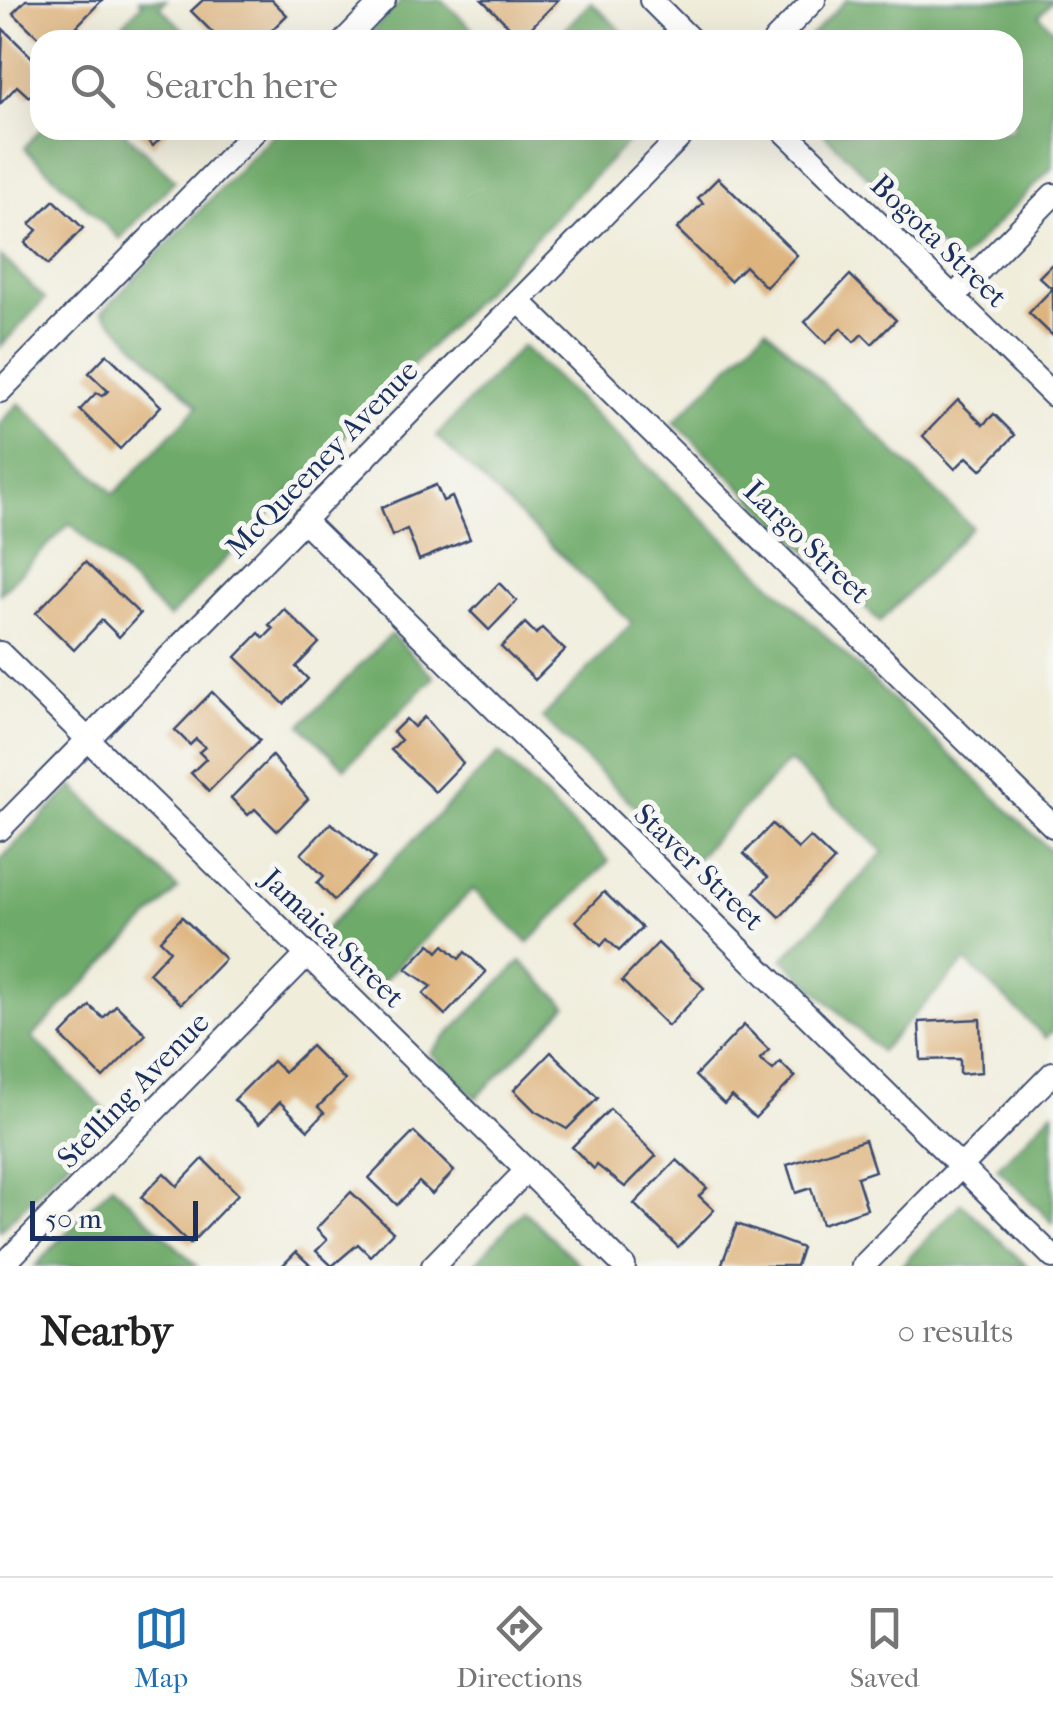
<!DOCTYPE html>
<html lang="en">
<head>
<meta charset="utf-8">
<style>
	body { margin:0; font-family:"IM FELL French Canon",serif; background:#f2f2f2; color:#222 }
	.scale { position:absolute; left:30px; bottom:25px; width:168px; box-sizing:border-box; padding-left:10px; border:5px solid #1b2f5e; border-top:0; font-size:28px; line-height:35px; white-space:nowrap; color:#1b2f5e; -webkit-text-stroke:8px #f6f6f2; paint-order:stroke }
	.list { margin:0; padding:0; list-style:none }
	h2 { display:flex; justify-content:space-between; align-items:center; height:130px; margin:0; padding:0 40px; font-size:42px }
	h2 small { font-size:32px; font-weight:400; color:#767676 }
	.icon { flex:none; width:55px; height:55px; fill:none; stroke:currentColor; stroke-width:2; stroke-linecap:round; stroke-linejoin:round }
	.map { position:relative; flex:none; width:1053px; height:1266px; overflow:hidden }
	.search { position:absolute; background:#fff; box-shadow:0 10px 40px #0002; left:30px; right:30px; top:30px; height:110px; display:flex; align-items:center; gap:25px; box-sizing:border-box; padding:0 35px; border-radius:30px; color:#767676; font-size:38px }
	.sheet { height:310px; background:#fff }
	nav { display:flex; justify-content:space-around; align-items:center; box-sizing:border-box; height:140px; border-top:2px solid #e0e0e0; background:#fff; font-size:28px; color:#767676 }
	nav a { display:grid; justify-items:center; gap:5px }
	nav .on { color:#1f6fb2 }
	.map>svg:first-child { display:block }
</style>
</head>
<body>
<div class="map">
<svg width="1053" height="1266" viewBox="0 0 1053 1266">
	<rect width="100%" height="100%" fill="#f6f6f2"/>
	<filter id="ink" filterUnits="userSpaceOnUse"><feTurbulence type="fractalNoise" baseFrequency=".01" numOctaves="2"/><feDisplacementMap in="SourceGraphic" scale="20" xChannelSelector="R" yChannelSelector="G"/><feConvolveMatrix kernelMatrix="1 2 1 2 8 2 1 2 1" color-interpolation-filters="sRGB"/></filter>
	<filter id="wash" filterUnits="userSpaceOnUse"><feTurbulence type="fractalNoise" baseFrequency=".0048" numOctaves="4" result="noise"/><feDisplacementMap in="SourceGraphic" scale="40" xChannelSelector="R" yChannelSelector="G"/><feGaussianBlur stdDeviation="2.25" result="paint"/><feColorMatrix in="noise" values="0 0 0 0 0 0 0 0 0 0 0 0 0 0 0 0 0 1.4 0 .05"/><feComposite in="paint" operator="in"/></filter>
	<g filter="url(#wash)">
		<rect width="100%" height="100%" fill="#f0eddb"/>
		<g fill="#6eaa69" stroke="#446c64" stroke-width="2.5">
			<path d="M139 0H166L160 7 184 30 174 40H108L142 4Z"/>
			<path d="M402 0H442L484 40H363Z"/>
			<path d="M846 0H1053L1039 15 1053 29V167L957 264 820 130H1013V40H807Z"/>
			<path d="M591 2 631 40H554Z"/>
			<path d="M40 130H122L175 180 120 239 24 148Z"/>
			<path d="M277 130H639L169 618 70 523 0 594V423L19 403 114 494 198 406 102 312Z"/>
			<path d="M0 255 45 299 0 347Z"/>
			<path d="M766 328 972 527 880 622 674 422Z"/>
			<path d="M522 346 1053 853V1030L1046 1038 966 961 880 1051 783 959 884 852 789 761 693 862 542 718 632 623 436 436Z"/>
			<path d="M391 634 434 677 345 768 301 725Z"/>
			<path d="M499 753 609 861 528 943 473 889 373 991 318 937Z"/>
			<path d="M73 786 178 889 32 1037 112 1117 0 1231V860Z"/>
			<path d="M521 961 567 1006 476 1098 430 1053Z"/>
			<path d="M1053 1111V1223L997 1168Z"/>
			<path d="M112 1185 197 1266H35Z"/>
			<path d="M961 1203 1027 1266H901Z"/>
			<path d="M523 1210 581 1266H473Z"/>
		</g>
		<g id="blocks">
			<g fill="#deb47e">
				<path d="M26 0H102L77 26 92 40H41L13 13Z"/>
				<path d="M203 0H272L287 15 262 40H220L191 11Z"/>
				<path d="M482 0H558L521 38Z"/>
				<path d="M3 29 40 65V85L29 97 17 86 0 104Z"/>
				<path d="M137 130H168L153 146Z"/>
				<path d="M718 178 797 255 766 287 745 266 730 281 677 229 703 203 698 198Z"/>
				<path d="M54 200 83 228 48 265 25 243 37 230 30 224Z"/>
				<path d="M1053 263V336L1029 313 1052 289 1039 277Z"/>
				<path d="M850 275 896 320 872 344 862 334 854 342 841 328 826 343 805 322Z"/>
				<path d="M107 354 161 406 120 449 80 410 96 393 102 396 108 391 89 373Z"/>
				<path d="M958 400 983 425 994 414 1015 435 981 470 967 457 955 469 923 436Z"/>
				<path d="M436 485 443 501 452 497 470 539 419 560 407 529 392 536 381 508Z"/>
				<path d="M85 562 140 614 119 637 102 620 74 650 36 613Z"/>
				<path d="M499 583 517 601 489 630 471 612Z"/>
				<path d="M284 609 319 643 296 667 308 679 284 704 236 657 259 633 264 638 273 629 269 625Z"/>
				<path d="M525 623 536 634 542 628 565 650 535 680 501 647Z"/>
				<path d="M212 692 260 740 209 791 191 773 206 759 199 752 205 747 196 739 190 745 175 730Z"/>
				<path d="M424 717 463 763 435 792 391 750 401 740 393 732 406 719 414 727Z"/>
				<path d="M272 756 308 799 277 831 255 809 248 815 231 798Z"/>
				<path d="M331 823 375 858 334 900 317 883 324 876 301 854Z"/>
				<path d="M772 824 798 849 810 837 834 860 780 917 754 892 768 877 744 854Z"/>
				<path d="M604 892 642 928 619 951 607 939 601 946 576 921Z"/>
				<path d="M182 917 225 959 181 1004 149 973 170 950 160 940Z"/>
				<path d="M658 943 704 988 668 1026 622 981Z"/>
				<path d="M430 944 438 952 444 945 459 959 465 952 486 972 445 1015 423 994 431 986 406 969Z"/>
				<path d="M116 1005 146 1034 103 1078 61 1036 90 1006 103 1018Z"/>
				<path d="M980 1019 982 1072 960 1074V1059L921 1060 919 1022Z"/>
				<path d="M744 1025 769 1050 760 1059 773 1070 780 1062 795 1077 755 1118 732 1096 724 1104 695 1076Z"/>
				<path d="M311 1046 345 1080 318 1107 324 1113 308 1130 280 1102 259 1124 234 1100 273 1061 284 1072Z"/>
				<path d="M551 1052 598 1098 567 1129 535 1111 514 1090Z"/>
				<path d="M610 1109 656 1156 625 1187 597 1165 594 1169 572 1147Z"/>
				<path d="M414 1132 454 1171 432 1194 419 1182 397 1205 369 1178Z"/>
				<path d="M865 1140 875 1171 857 1177 867 1209 822 1224 811 1188 796 1193 787 1165Z"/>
				<path d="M203 1159 238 1194 190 1244 141 1197 164 1173 177 1186Z"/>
				<path d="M677 1160 707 1188 699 1196 714 1210 678 1247 634 1204Z"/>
				<path d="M351 1192 393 1232 370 1256 358 1244 332 1266 316 1251 327 1240 316 1229Z"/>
				<path d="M737 1224 802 1248 796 1266H721Z"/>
				<path d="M296 1252 311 1266H282Z"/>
			</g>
		</g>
	</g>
	<g filter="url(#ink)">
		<use href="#blocks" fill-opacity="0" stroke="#3b4c71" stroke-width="2.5"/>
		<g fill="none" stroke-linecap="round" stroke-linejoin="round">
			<defs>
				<g id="street">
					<path d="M651 0 691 40"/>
					<path d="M345 40 384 0"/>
					<path d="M775 40 814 0"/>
					<path d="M783 130 1053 395"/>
					<path d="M953 297 1053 195"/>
					<path d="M519 301 1053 826"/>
					<path d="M0 391 256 130"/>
					<path d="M303 520 1053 1257"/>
					<path d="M0 653 624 1266"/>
					<path d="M0 829 687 130"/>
					<path d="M2 1266 307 955"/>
					<path d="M433 1266 527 1170"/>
					<path d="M863 1266 1053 1073"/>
				</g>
			</defs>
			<use href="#street" stroke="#3b4c71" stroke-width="26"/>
			<use href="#street" stroke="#fff" stroke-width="22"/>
		</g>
	</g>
	<g text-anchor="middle" stroke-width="10" stroke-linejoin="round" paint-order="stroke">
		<g font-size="30" fill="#1b2f5e" stroke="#f6f6f2">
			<text transform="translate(939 241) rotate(44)" y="10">Bogota Street</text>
			<text transform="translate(322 459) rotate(-46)" y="10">McQueeney Avenue</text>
			<text transform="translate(807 542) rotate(44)" y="10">Largo Street</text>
			<text transform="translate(699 867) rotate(44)" y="10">Staver Street</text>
			<text transform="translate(333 938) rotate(44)" y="10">Jamaica Street</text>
			<text transform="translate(133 1090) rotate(-46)" y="10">Stelling Avenue</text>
		</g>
	</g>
</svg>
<div class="scale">50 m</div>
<div class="search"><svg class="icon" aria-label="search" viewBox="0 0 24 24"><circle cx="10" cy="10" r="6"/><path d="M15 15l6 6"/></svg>Search here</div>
</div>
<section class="sheet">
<h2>Nearby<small>0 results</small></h2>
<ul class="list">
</ul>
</section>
<nav>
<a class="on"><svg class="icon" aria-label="map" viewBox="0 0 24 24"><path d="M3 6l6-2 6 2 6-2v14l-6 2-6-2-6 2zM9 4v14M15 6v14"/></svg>Map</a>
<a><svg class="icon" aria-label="directions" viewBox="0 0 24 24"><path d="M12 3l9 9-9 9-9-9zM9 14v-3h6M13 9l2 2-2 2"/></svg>Directions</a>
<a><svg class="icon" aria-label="saved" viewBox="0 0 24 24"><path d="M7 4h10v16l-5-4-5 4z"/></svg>Saved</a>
</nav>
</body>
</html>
